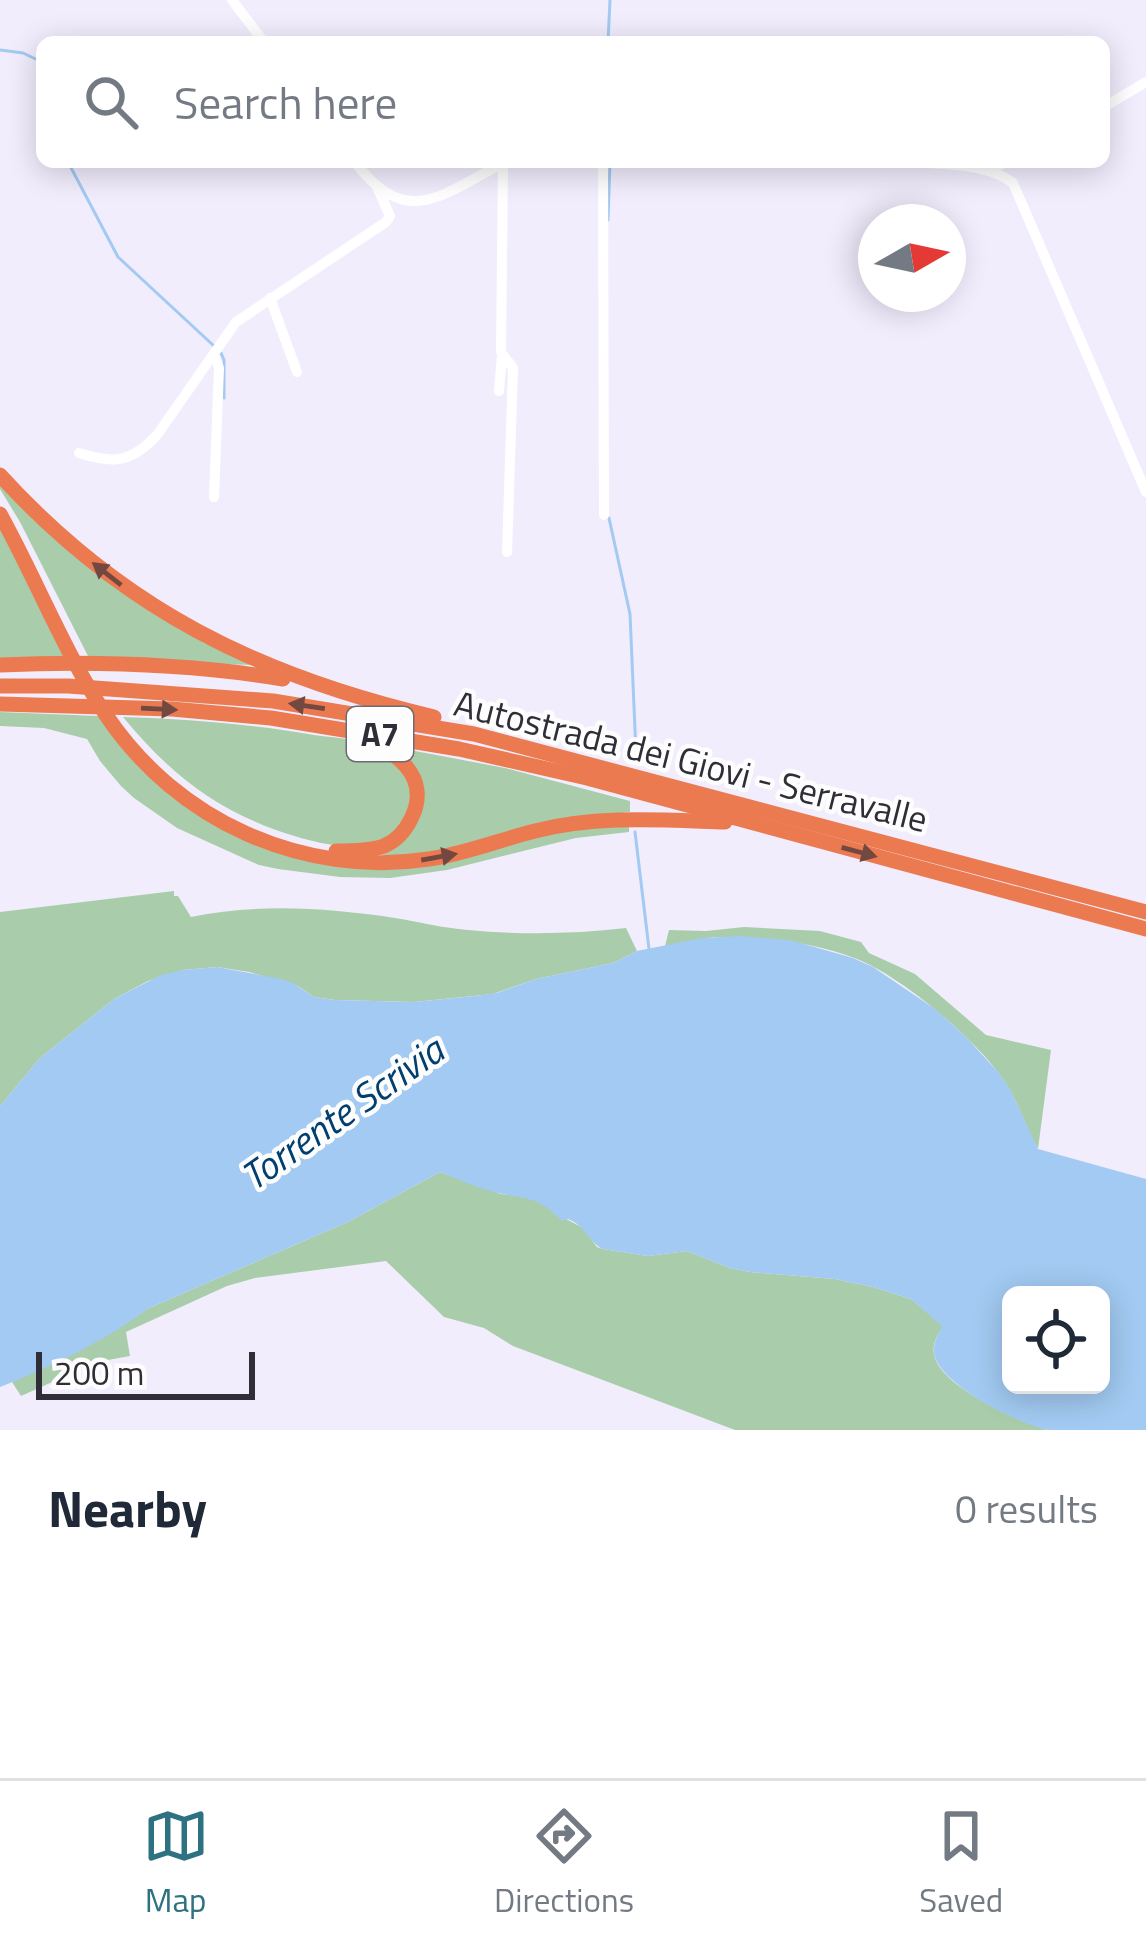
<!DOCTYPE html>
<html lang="en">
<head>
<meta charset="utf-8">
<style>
	body { margin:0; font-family:"Titillium Web",sans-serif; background:#f6f6f7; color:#1f2937 }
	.controls { position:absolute; right:36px; bottom:36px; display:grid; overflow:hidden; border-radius:18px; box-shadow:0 6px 30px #0003 }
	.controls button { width:108px; height:108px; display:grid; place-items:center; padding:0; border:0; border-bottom:3px solid #e0e1e3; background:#fff; color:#1f2937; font:60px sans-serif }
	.compass { position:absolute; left:858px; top:204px; width:108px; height:108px; border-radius:50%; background:#fff; box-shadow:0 6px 30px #0003; rotate:81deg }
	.scale { position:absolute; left:36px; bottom:30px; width:219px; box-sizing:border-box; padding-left:12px; border:6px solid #302d37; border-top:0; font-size:33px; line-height:42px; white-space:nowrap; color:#302d37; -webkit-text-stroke:9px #fdfdfd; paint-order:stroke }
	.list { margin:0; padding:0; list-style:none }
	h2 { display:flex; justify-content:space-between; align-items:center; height:156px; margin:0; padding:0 48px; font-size:51px }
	h2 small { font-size:39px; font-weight:400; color:#747a83 }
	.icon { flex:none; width:66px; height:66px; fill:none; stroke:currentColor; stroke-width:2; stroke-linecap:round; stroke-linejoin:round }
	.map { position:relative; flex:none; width:1146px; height:1430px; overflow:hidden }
	.search { position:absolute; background:#fff; box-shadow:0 6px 30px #0003; left:36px; right:36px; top:36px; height:132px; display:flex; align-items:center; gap:30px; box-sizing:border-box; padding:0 42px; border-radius:18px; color:#747a83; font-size:45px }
	.sheet { height:348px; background:#fff }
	nav { display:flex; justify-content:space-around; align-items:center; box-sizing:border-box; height:168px; border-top:3px solid #e0e1e3; background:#fff; font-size:33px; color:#747a83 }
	nav a { display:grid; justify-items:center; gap:6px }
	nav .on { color:#2e7282 }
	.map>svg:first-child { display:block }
</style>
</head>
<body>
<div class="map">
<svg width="1146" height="1430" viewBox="0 0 1146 1430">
	<rect width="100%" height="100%" fill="#f2edfd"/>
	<g fill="#a9cdaa">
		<path d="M0 482 126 594 204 643 253 665 90 660 20 522 0 489Z"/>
		<path d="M0 525 69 659 0 658Z"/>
		<path d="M0 712 98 716 204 817 360 865 563 830 629 825V832L576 838 447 870 390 878 340 877 278 869 259 865 177 828 134 798 121 786 100 761 87 739 44 728 0 726Z"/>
		<path d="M123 717C187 719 251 724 314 735 329 737 346 738 360 742 404 758 442 814 382 841 358 851 325 845 301 838 224 816 173 778 123 717Z"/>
		<path d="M394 747 505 768 630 801V812L569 818 476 843 413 855H355L376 852 421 808Z"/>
		<path d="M174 891V896H178L191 917C258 903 327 908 395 918 419 922 443 928 468 930 521 935 573 934 626 928L637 951 613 963 536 979 493 994 414 1002 335 1000 314 997 298 986 249 972 217 967 183 970 148 981 114 999 40 1058 0 1106V912Z"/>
		<path d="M744 927 820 931 861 942 869 953 915 974 986 1035 1051 1050 1038 1149C1028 1130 1020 1109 1010 1090 986 1047 903 977 857 959 812 942 767 937 720 937 701 937 684 944 665 946L669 930 706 931Z"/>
		<path d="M440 1172 501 1194 529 1197 546 1203 553 1212 583 1228 597 1247 603 1249 648 1256 687 1251 730 1268 750 1272 835 1279 873 1287 911 1299 943 1326C938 1334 932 1344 934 1354 939 1387 1020 1421 1048 1430H735L513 1346 484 1328 444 1317 386 1261 255 1278 227 1286 126 1332 130 1356 97 1362 21 1396 12 1382 109 1334 149 1308 348 1222Z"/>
	</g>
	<path fill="#a2caf2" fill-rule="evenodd" d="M739 936 790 940 853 958 873 967 935 1009 966 1037 998 1072 1010 1089 1038 1149 1146 1179V1430C1115 1430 1081 1430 1050 1430 1022 1427 937 1383 934 1353 933 1344 938 1334 942 1326L911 1299 873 1287 835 1279 750 1272 730 1268 687 1251 648 1256 603 1249C589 1243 586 1226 568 1219L562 1221C539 1198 533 1200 503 1194 483 1190 459 1180 440 1172L348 1222 149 1308C105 1341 51 1367 0 1387V1106L40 1058 114 999 161 975 183 970 217 967 281 979 293 983 314 997 335 1000 414 1002 475 996 497 993 536 979 613 963 637 951 702 938ZM1011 1295H1101V1385H1011Z"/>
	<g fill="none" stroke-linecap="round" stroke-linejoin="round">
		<g stroke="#a2caf2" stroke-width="3">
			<path d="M608 42 610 0"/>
			<path d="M0 50 23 53 42 62"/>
			<path d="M68 162 118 257 214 346"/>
			<path d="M608 220 610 162"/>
			<path d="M221 353 224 360V398"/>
			<path d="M609 518 630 614 636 753"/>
			<path d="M635 832 649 949"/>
		</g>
		<g stroke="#fff" stroke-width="10">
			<path d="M232 0 264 42"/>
			<path d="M1104 107 1146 82"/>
			<path d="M355 162C407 231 443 194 505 162"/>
			<path d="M603 162 604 515"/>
			<path d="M908 162C942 165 986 162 1013 183L1146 492"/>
			<path d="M503 163 501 352 513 368 507 552"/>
			<path d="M984 170 1008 162"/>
			<path d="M270 298 297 372"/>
			<path d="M214 355 219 368 214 497"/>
			<path d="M499 391 502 355"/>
			<path d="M79 453C114 464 131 463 157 435L236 322 386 222 390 216 377 187"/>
		</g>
		<g stroke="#ec7a50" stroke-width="15">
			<path d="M0 475C122 609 259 676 434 717"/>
			<path d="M0 514C36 579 65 654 106 715 177 821 303 878 429 859 465 854 499 840 535 831 597 815 661 820 725 822"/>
			<path d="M0 665C93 661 191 664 283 679"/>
			<path d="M0 686H68L273 701 474 734 1146 912"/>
			<path d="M0 704 172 709 271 718 459 749 587 778 1146 929"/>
			<path d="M336 851C351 851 369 851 384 846 396 841 405 831 411 819 433 776 393 747 355 738"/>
		</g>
	</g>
	<defs><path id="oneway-solid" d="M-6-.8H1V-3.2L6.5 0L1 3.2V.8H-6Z" transform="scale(3)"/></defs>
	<g fill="#724840">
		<use href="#oneway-solid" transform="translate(107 574) rotate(-142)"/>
		<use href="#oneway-solid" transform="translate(307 706) rotate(-172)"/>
		<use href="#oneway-solid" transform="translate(159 709) rotate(3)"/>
		<use href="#oneway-solid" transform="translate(859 852) rotate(15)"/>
		<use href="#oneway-solid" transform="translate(439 857) rotate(-10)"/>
	</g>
	<g text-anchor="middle" stroke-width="9" stroke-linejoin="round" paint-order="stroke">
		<rect fill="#fdfdfd" stroke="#6e6b72" stroke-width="3" x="347" y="707" width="66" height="54" rx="9"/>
		<g font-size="33" font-weight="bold" fill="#302d37">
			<text x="380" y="746">A7</text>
		</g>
		<g font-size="36" fill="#302d37" stroke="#fdfdfd">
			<text transform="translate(691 761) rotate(14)" y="13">Autostrada dei Giovi - Serravalle</text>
		</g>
		<g font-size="39" font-style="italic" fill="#003f6f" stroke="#fdfdfd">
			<text transform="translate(342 1113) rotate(-35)" y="14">Torrente Scrivia</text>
		</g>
	</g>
</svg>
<div class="controls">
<button><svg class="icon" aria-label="locate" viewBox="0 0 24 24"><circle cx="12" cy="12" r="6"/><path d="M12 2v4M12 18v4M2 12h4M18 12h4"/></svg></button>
</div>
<svg class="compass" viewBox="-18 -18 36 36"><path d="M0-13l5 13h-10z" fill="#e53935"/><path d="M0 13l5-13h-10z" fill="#747a83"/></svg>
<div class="scale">200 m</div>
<div class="search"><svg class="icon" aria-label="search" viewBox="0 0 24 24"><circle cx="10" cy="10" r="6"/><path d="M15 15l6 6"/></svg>Search here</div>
</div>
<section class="sheet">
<h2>Nearby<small>0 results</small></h2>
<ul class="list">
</ul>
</section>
<nav>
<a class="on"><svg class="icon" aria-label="map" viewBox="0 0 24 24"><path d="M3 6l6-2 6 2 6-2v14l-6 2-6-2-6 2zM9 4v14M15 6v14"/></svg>Map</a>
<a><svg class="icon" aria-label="directions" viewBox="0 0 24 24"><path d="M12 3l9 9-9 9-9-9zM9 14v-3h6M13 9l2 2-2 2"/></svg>Directions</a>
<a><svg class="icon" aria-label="saved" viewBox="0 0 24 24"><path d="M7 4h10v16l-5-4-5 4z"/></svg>Saved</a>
</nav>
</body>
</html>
